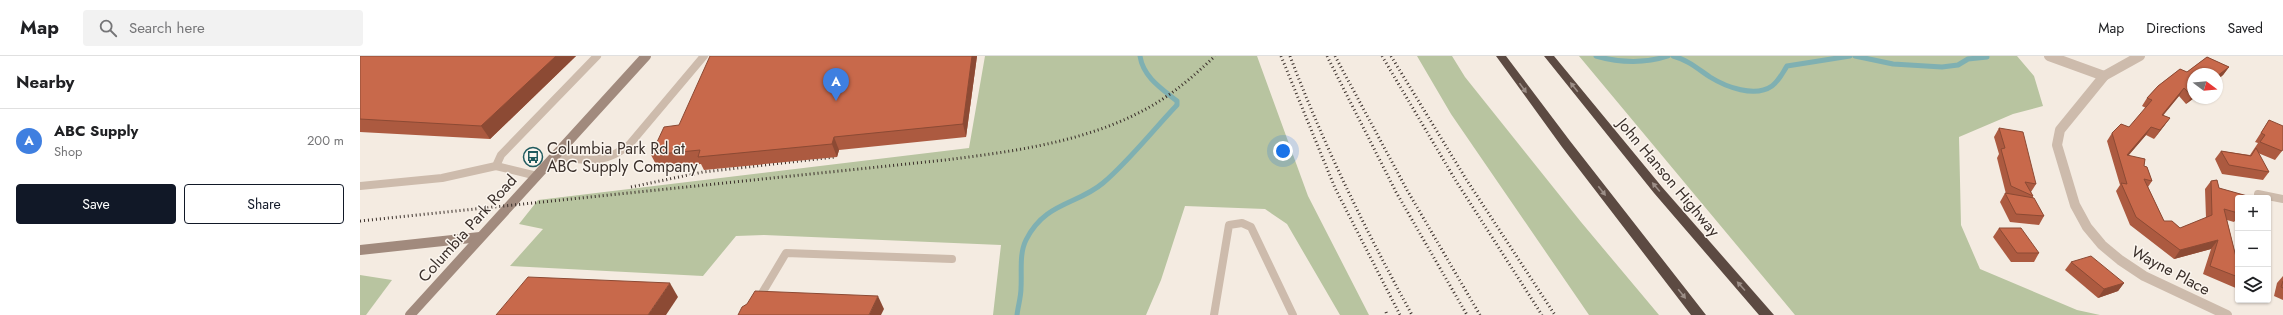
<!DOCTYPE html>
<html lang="en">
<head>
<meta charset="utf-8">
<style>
	body { margin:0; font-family:Jost,sans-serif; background:#f2f2f2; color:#202124 }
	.controls { position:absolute; right:12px; bottom:12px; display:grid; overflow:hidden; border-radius:4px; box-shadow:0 1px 3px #0004 }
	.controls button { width:36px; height:36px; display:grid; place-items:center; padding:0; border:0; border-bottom:1px solid #e0e0e0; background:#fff; color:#202124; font:20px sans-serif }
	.compass { position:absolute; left:1827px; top:12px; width:36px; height:36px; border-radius:50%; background:#fff; box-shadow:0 1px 3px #0004; rotate:106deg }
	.you { position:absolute; left:923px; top:95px; width:14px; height:14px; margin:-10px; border:3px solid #fff; border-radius:50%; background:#1a73e8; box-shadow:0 0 0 6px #1a73e833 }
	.badge { display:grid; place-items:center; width:26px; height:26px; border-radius:50%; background:#111827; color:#fff; font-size:13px; font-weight:700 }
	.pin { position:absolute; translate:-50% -33px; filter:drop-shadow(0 1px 2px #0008) }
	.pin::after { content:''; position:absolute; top:21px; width:14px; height:12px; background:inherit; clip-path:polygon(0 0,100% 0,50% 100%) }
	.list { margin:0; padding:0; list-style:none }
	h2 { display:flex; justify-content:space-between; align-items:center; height:52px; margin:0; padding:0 16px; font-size:17px }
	h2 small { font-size:13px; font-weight:400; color:#757577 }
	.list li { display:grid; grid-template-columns:26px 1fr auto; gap:12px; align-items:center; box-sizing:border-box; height:64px; padding:0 16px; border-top:1px solid #e0e0e0 }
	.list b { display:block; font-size:15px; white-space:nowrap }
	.list p { margin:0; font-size:13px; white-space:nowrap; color:#757577 }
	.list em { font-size:13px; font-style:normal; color:#757577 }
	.actions { display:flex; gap:8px; padding:12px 16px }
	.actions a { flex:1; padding:9px 0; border:1px solid #111827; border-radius:4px; text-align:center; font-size:14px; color:#111827 }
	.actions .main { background:#111827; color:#fff }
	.icon { flex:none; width:22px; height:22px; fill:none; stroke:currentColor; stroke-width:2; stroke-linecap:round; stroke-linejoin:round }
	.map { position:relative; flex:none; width:1923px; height:259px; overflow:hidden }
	header { display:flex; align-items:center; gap:24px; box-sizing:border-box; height:56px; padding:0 20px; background:#fff; border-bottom:1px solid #e0e0e0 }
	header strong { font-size:19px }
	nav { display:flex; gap:22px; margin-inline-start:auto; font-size:14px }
	.search { width:280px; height:36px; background:#f2f2f2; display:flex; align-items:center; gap:10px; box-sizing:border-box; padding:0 14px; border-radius:4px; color:#757577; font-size:15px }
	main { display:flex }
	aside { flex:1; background:#fff }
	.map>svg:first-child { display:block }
</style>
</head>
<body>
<header>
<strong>Map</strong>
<div class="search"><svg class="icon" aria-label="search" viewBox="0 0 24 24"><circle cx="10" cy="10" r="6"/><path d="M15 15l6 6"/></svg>Search here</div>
<nav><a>Map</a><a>Directions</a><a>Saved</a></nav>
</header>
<main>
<aside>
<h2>Nearby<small></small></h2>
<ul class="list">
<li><span class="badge" style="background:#3f7fe0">A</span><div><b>ABC Supply</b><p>Shop</p></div><em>200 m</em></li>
</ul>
<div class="actions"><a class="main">Save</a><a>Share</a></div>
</aside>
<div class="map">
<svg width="1923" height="259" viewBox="0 0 1923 259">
	<rect width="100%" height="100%" fill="#f4ebe1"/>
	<g fill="#b8c4a0">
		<path d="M625 0H897L948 140 1009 259H980L927 168 905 153 825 150 801 224 786 259H633L641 189 404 179 376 180 343 220 150 210 183 173 159 168 178 144 609 92Z"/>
		<path d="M1057 0H1092L1105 21 1221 166 1299 259H1229L1091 58Z"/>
		<path d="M1219 0H1657L1674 20 1683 50 1653 58 1599 81 1601 169 1620 213 1717 254 1740 259H1435Z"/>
		<path d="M0 219 32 224 6 259H0Z"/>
	</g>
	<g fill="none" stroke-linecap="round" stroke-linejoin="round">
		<g stroke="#7fb0b2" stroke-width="5">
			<path d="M1236 0C1260 7 1284 8 1308 0"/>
			<path d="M1313 0C1328 4 1338 13 1350 21 1366 31 1395 42 1412 30 1419 25 1423 16 1427 10L1490 0"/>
			<path d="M1495 0 1533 8 1582 11 1598 9 1608 3 1627 1"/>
			<path d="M657 259C658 250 661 241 661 232 662 216 659 198 666 184 685 146 717 149 743 127 768 106 794 73 817 49V45C802 33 783 21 780 0"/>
		</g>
		<g stroke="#cdbbac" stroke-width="8">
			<path d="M194 101C226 103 242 110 269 89L344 0"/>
			<path d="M136 110 177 120"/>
			<path d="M0 130 82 122 136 110 141 99 237 0"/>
			<path d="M1898 138 1923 143"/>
			<path d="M389 259 426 197 592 203"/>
			<path d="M854 259 869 169 882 167 891 171 933 259"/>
		</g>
		<g stroke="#cdbbac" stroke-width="10">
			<path d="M1689 0 1744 20"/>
			<path d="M1780 0 1744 20 1700 74 1697 89 1715 149 1727 171 1742 189 1760 204 1784 220 1867 259"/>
		</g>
		<g stroke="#a18a7d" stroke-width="10">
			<path d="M0 194 120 181"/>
			<path d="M50 259 286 0"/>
		</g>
		<g fill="#5c4a42" fill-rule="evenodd">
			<path d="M1136 0H1146L1210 85 1346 259H1331L1202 91Z"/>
			<path d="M1184 0H1194L1302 131 1414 259H1399L1294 137Z"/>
		</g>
		<g stroke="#3b302b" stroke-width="3" stroke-dasharray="1 3" stroke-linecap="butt">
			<path d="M921 0 975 132 1040 259"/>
			<path d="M930 0C964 90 1006 175 1052 259"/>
			<path d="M967 0 1036 136 1107 259"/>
			<path d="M975 0 1047 134 1120 259"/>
			<path d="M1022 0 1096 125 1182 259"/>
			<path d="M1031 0 1106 123 1195 259"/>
			<path d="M271 131 343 116 475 101"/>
			<path d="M0 165 585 104C657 95 735 85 798 46 819 33 837 17 855 0"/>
			<path d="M1026 256 1027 259"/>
		</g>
	</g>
	<g fill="#ac5a40">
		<path d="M0 0H216L130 83 0 76Z"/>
		<path d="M617 0 606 81 479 94 477 101 344 114 341 108 298 112 291 99 319 69Z"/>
		<path d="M1847 1 1869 11 1863 19 1857 24V18H1833V42H1834L1826 48 1819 40 1803 59 1810 62 1804 70 1794 83 1786 79 1768 100 1785 103 1784 110 1787 111 1792 125 1788 131 1804 165H1812L1820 172 1846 162 1845 133 1851 125 1857 124 1859 132 1891 141V142H1878V161L1874 166 1867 164 1877 205H1878V233L1843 218 1851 193 1814 203 1770 169 1756 135 1760 129 1747 85 1752 77 1761 68 1769 71 1786 52 1782 50 1787 42 1798 30 1820 13 1827 16Z"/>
		<path d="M1909 64 1922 95 1915 104 1898 97 1909 116 1903 124 1862 118 1855 103 1861 95 1890 99 1898 87 1895 86Z"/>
		<path d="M1639 72 1676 128 1671 136 1673 140V142L1684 160 1679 169 1650 166 1640 146 1645 137 1646 138 1637 102 1639 98 1634 81Z"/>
		<path d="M1639 172 1679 197 1674 206H1651L1633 181Z"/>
		<path d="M1711 206 1764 227 1758 235 1738 242 1705 214Z"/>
		<path d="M1923 220V244L1914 240 1917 227Z"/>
	</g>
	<g fill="#8c4a34">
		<path d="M196 0H216L130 83 121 70Z"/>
		<path d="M612 0H617L606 81 603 68Z"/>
		<path d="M1869 11 1863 19 1857 24V20Z"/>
		<path d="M1824 32 1819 40 1797 67 1802 59Z"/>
		<path d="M1833 39V42H1834L1826 48Z"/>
		<path d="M1810 62 1804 70 1794 83 1800 74Z"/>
		<path d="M1791 71 1786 79 1761 108 1767 99Z"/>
		<path d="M474 81 479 94 477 101 472 88Z"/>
		<path d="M1858 184 1851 193 1814 203 1820 194Z"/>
		<path d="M310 227 318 241 306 259H288Z"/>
		<path d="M1764 227 1758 235 1738 242 1744 233Z"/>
		<path d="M518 240 524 253 521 259H509Z"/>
	</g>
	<g fill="#c8694b" stroke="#8c4a34">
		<path d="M0 0H196L121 70 0 63Z"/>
		<path d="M350 0H612L603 68 474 81 472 88 338 101 340 94 291 99 304 71 319 69Z"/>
		<path d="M1847 1 1869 11 1857 20V18H1833V39L1832 40 1824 32 1802 59 1810 62 1800 74 1791 71 1767 99 1785 103 1784 110 1787 111 1792 125 1784 123 1804 165H1812L1820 172 1852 159 1851 125 1857 124 1859 132 1891 141V142H1878V157L1864 153 1877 205H1878V221L1850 210 1858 184 1820 194 1776 161 1761 127 1767 128 1752 77 1761 68 1769 71 1792 44 1787 42 1798 30 1820 13 1827 16Z"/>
		<path d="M1909 64 1923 70V93L1922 95 1900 86 1905 79 1901 77Z"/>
		<path d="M1639 72 1663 76 1676 128 1665 126 1673 140 1651 130 1641 93 1645 92Z"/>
		<path d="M1896 92 1909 116 1869 109 1861 95 1891 100Z"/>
		<path d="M1645 137 1674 142 1684 160 1656 158Z"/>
		<path d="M1639 172H1661L1679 197H1657Z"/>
		<path d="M1731 200 1764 227 1744 233 1711 206Z"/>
		<path d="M168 221 310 227 288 259H136Z"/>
		<path d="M1923 225V232L1921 231Z"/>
		<path d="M395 235 518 240 509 259H378L382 251 387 248Z"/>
	</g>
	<defs><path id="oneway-solid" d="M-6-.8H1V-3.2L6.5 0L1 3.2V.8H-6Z"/></defs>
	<g fill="#9c8e87">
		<use href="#oneway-solid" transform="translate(1214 31) rotate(-129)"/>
		<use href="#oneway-solid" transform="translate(1163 32) rotate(54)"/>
		<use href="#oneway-solid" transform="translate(1296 131) rotate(-130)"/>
		<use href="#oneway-solid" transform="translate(1242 135) rotate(52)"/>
		<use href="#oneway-solid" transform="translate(1381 230) rotate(-132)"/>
		<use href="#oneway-solid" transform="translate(1322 238) rotate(51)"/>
	</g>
	<defs>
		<symbol id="bus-ring" viewBox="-11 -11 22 22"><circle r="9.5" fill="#fbf5ee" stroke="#1f5a5e" stroke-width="1.5"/><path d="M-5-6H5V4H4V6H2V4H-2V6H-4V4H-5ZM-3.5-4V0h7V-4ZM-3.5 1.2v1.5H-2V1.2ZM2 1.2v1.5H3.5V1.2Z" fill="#1f5a5e"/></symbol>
	</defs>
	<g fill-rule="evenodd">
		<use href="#bus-ring" x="162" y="90" width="22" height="22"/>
	</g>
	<g text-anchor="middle" stroke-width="3" stroke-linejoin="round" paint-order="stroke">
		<g font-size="16" fill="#3b302b" stroke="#fbf5ee" text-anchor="start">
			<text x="187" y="98">Columbia Park Rd at<tspan x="187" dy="18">ABC Supply Company</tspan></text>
		</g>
		<g font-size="16" fill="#3b302b" stroke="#fbf5ee">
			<text transform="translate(1309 121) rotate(50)" y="6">John Hanson Highway</text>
			<text transform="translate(107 172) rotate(-48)" y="6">Columbia Park Road</text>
			<text transform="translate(1811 214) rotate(28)" y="6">Wayne Place</text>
		</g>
	</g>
</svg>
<div class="controls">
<button>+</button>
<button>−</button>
<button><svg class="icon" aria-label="layers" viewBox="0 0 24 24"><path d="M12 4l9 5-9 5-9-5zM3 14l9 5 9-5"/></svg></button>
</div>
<svg class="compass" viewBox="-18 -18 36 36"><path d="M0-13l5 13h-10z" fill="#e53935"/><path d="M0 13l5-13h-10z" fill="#757577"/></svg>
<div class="you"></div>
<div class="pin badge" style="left:476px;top:45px;background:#3f7fe0">A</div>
</div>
</main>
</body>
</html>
